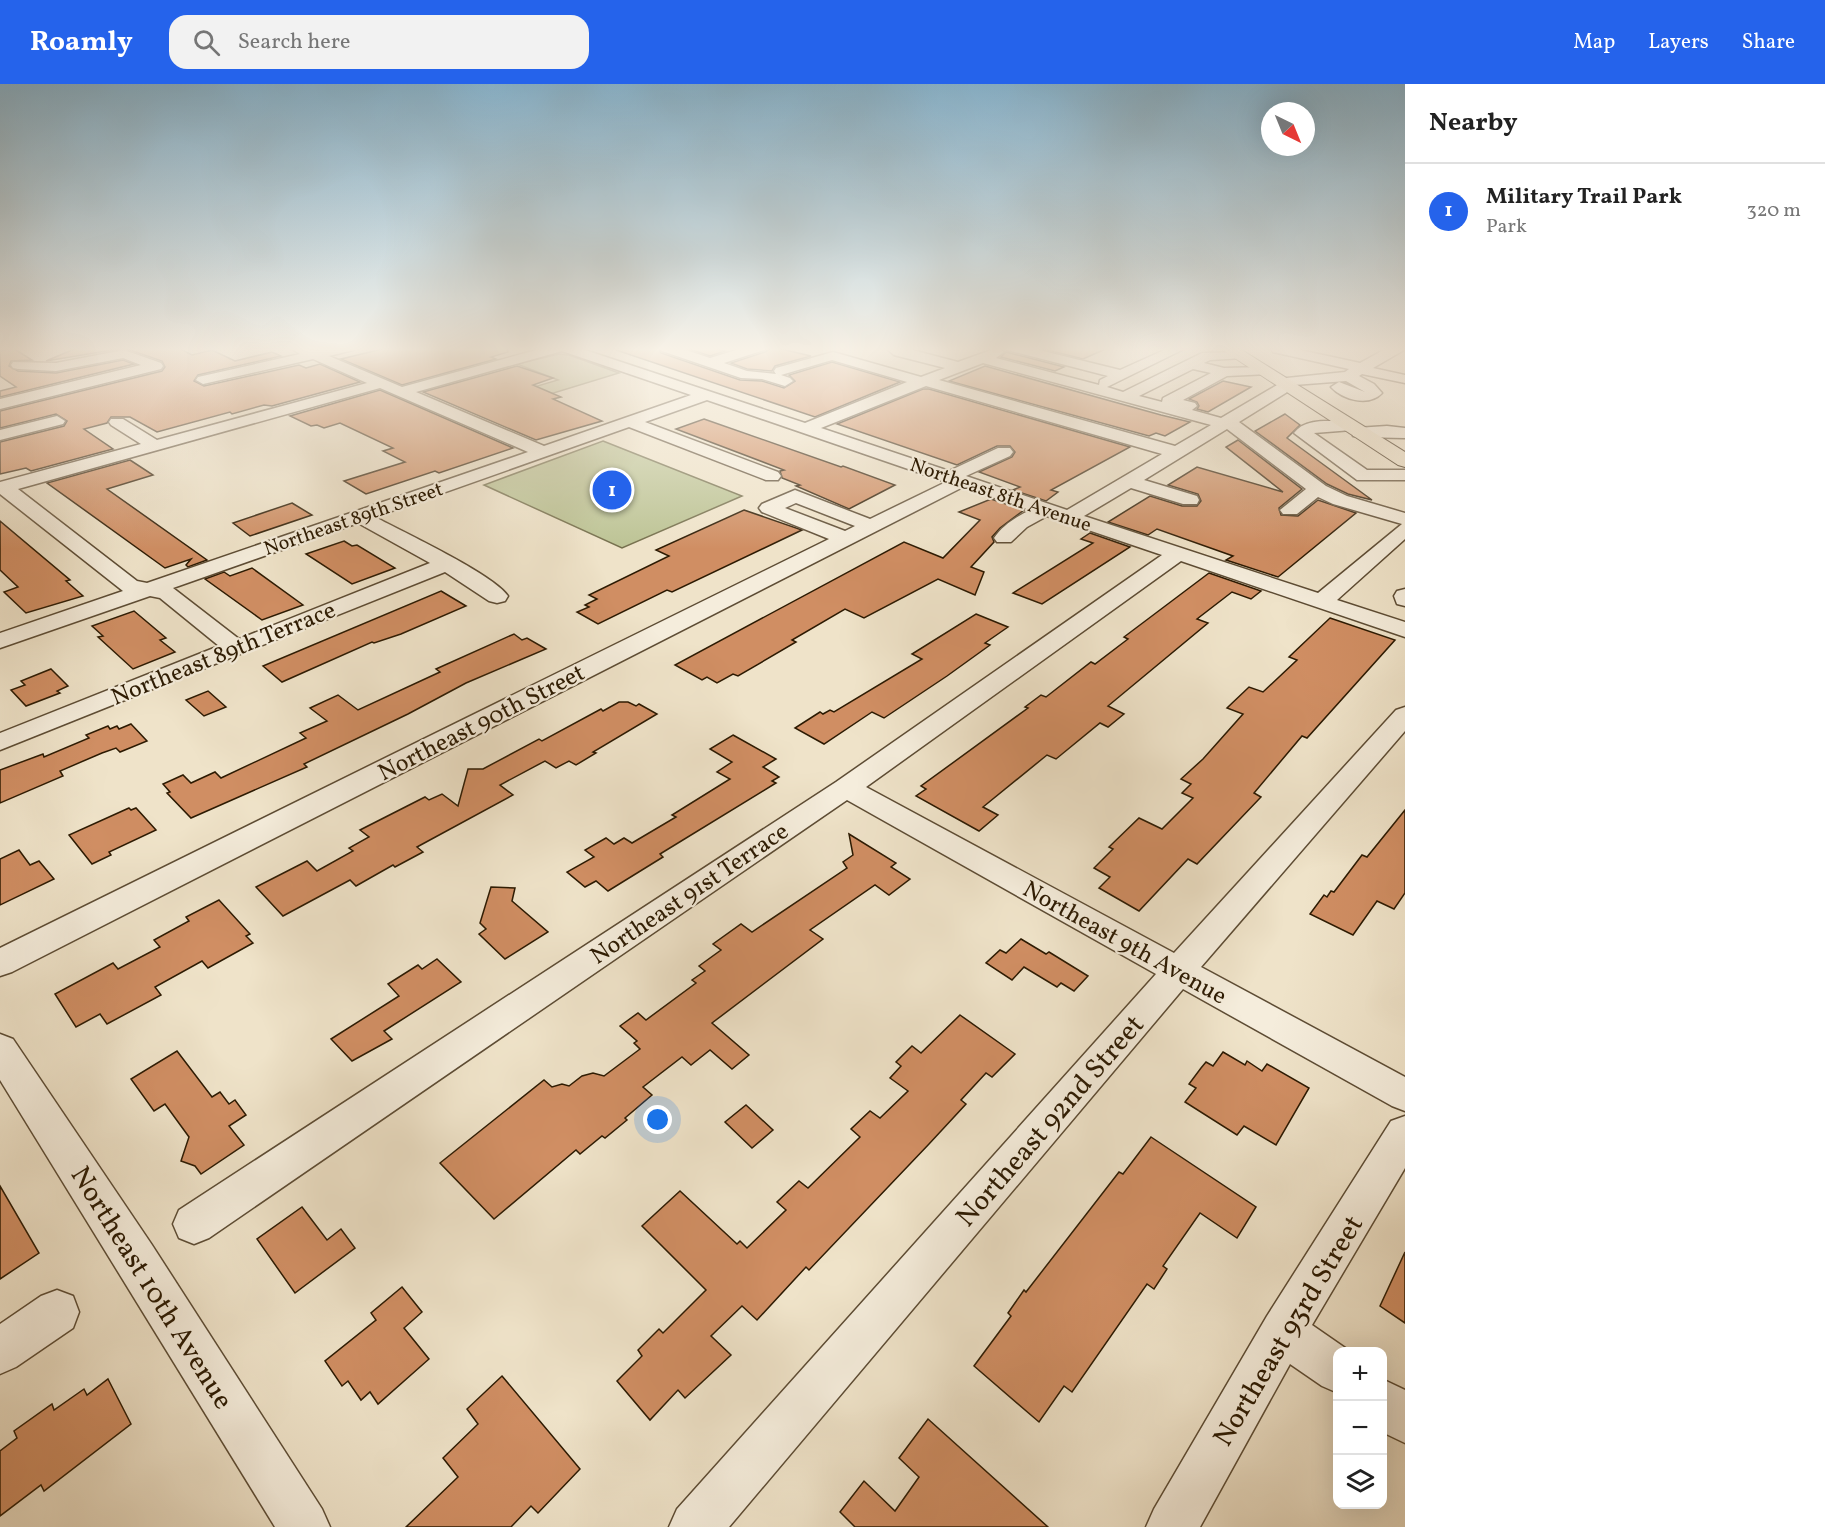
<!DOCTYPE html>
<html lang="en">
<head>
<meta charset="utf-8">
<style>
	body { margin:0; font-family:Vollkorn,serif; background:#f2f2f2; color:#222 }
	.controls { position:absolute; right:18px; bottom:18px; display:grid; overflow:hidden; border-radius:12px; box-shadow:0 6px 24px #0002 }
	.controls button { width:54px; height:54px; display:grid; place-items:center; padding:0; border:0; border-bottom:2px solid #e0e0e0; background:#fff; color:#222; font:30px sans-serif }
	.compass { position:absolute; left:1261px; top:18px; width:54px; height:54px; border-radius:50%; background:#fff; box-shadow:0 6px 24px #0002; rotate:137deg }
	.you { position:absolute; left:658px; top:1036px; width:21px; height:21px; margin:-15px; border:4px solid #fff; border-radius:50%; background:#1a73e8; box-shadow:0 0 0 9px #1a73e833 }
	.badge { display:grid; place-items:center; width:39px; height:39px; border-radius:50%; background:#2563eb; color:#fff; font-size:20px; font-weight:700 }
	.pin { position:absolute; translate:-50% -50%; border:3px solid #fff; box-shadow:0 2px 6px #0006 }
	.list { margin:0; padding:0; list-style:none }
	h2 { display:flex; justify-content:space-between; align-items:center; height:78px; margin:0; padding:0 24px; font-size:26px }
	h2 small { font-size:20px; font-weight:400; color:#767676 }
	.list li { display:grid; grid-template-columns:39px 1fr auto; gap:18px; align-items:center; box-sizing:border-box; height:96px; padding:0 24px; border-top:2px solid #e0e0e0 }
	.list b { display:block; font-size:22px; white-space:nowrap }
	.list p { margin:0; font-size:20px; white-space:nowrap; color:#767676 }
	.list em { font-size:20px; font-style:normal; color:#767676 }
	.icon { flex:none; width:33px; height:33px; fill:none; stroke:currentColor; stroke-width:2; stroke-linecap:round; stroke-linejoin:round }
	.map { position:relative; flex:none; width:1405px; height:1443px; overflow:hidden }
	header { display:flex; align-items:center; gap:36px; box-sizing:border-box; height:84px; padding:0 30px; background:#2563eb; color:#fff }
	header strong { font-size:28px }
	nav { display:flex; gap:33px; margin-inline-start:auto; font-size:21px }
	.search { width:420px; height:54px; background:#f2f2f2; display:flex; align-items:center; gap:15px; box-sizing:border-box; padding:0 21px; border-radius:18px; color:#767676; font-size:22px }
	main { display:flex }
	aside { flex:1; background:#fff }
	.map>svg:first-child { display:block }
</style>
</head>
<body>
<header>
<strong>Roamly</strong>
<div class="search"><svg class="icon" aria-label="search" viewBox="0 0 24 24"><circle cx="10" cy="10" r="6"/><path d="M15 15l6 6"/></svg>Search here</div>
<nav><a>Map</a><a>Layers</a><a>Share</a></nav>
</header>
<main>
<div class="map">
<svg width="1405" height="1443" viewBox="0 0 1405 1443">
	<rect width="100%" height="100%" fill="#efe3c9"/>
	<filter id="stains"><feTurbulence type="fractalNoise" baseFrequency=".00333" numOctaves="4"/><feColorMatrix values="0 0 0 0 .2 0 0 0 0 .09 0 0 0 0 .02 0 0 0 .5 -.17"/></filter>
	<radialGradient id="worn" r=".72"><stop offset=".6" stop-color="#630" stop-opacity="0"/><stop offset="1" stop-color="#630" stop-opacity=".3"/></radialGradient>
	<g fill="#bcc394" stroke="#746e4b" stroke-width="1.5">
		<path d="M559 270 569 271 619 289 534 315 517 308 558 296 517 280Z"/>
		<path d="M603 357 742 412 622 464 484 401Z"/>
	</g>
	<g fill="#d08e63" stroke="#2c1a02" stroke-width="1.5">
		<path d="M79 263H177L192 271 212 266 235 277 272 268 281 272 198 291 194 297 204 302 299 281 306 284 320 280 360 298 272 322 264 321 232 330 230 328 157 348 130 333H111L107 339 84 345 113 365 31 387 26 384 0 390V358L64 342 67 337 56 330 0 344V327L162 287 165 283 162 277 124 264 46 277Z"/>
		<path d="M390 263H507L508 268 491 273 496 275 402 301 341 275Z"/>
		<path d="M616 263H658L661 269 740 296 762 297 784 304 795 297 789 291 832 278 900 298 815 333 616 266Z"/>
		<path d="M683 263H710L725 267 710 272Z"/>
		<path d="M773 263 811 272 775 282 772 287 747 285 731 279 765 268Z"/>
		<path d="M1035 263H1110L1083 275Z"/>
		<path d="M13 264 32 276 11 277 9 282 18 287 56 289 123 276 134 280 0 313V307L16 303 0 292V267Z"/>
		<path d="M1006 268 1064 283 1055 287 1001 273Z"/>
		<path d="M517 282 553 294 533 301 561 313 553 315 602 337 536 356 423 308Z"/>
		<path d="M985 282 1161 331 1190 338 1165 352 1156 349 1149 352 949 297Z"/>
		<path d="M1223 297 1251 303 1208 328 1197 325 1199 322 1197 318 1189 315Z"/>
		<path d="M923 305H929L1130 363 1051 406 1058 408 1046 417 1013 406 1020 403 979 388 1012 373 1015 368 1010 362H997L957 381 837 340Z"/>
		<path d="M380 306 513 364 439 389 435 387 366 410 344 397 405 378 383 367 393 364 340 339 324 344 317 341 311 342 290 332Z"/>
		<path d="M1285 330 1300 341 1287 354 1372 416 1348 410 1327 400 1255 347Z"/>
		<path d="M704 335 841 383 843 382 895 401 849 425 796 402 800 401 782 394 780 387 784 386 676 345Z"/>
		<path d="M1238 356 1302 405 1279 424 1281 431 1298 432 1318 416 1356 429 1278 493 1226 476 1233 472 1157 445 1148 451 1108 438 1150 412 1182 422H1197L1201 417 1198 410 1168 401 1197 383 1283 408 1226 363Z"/>
		<path d="M130 376 153 391 107 405 207 476 188 483 186 481 191 475 165 484 47 399Z"/>
		<path d="M991 415 1024 426 1000 444 992 453 994 458 971 483 984 488 975 511 938 495 864 534 845 525 792 556 796 558 738 592 733 590 717 599 707 593 702 596 675 581 904 458 943 474 980 436 959 428Z"/>
		<path d="M292 419 312 431 250 452 233 439Z"/>
		<path d="M744 426 802 446 672 508 667 506 598 540 577 528 589 523 585 521 597 515 589 511 669 472 656 466Z"/>
		<path d="M0 437 70 496 66 497 83 512 26 529 4 508 18 503 0 486Z"/>
		<path d="M1090 449 1130 463 1042 520 1013 509 1093 459 1081 455Z"/>
		<path d="M344 457 352 462 357 461 395 484 352 500 306 470Z"/>
		<path d="M252 484 303 521 262 536 205 495 224 488 230 492Z"/>
		<path d="M1209 489 1261 507 1251 515 1232 508 1197 535 1208 539 1108 622 1124 630 1108 643 1100 639 1056 675 1047 671 983 723 998 731 979 747 916 712 926 705 921 702 1028 624 1025 623 1041 611 1046 613 1091 578 1095 580 1128 555 1124 553Z"/>
		<path d="M441 507 466 522 401 550 374 559 372 558 282 598 263 582Z"/>
		<path d="M134 527 166 554 160 556 175 568 133 585 98 553 103 552 92 542Z"/>
		<path d="M976 530 1008 543 985 559 990 561 947 592 884 634 872 628 824 660 795 644 820 628 823 630 830 626 834 628 922 575 912 570Z"/>
		<path d="M1330 534 1395 556 1307 654 1302 652 1254 709 1261 713 1197 780 1188 775 1139 827 1099 804 1110 793 1094 784 1113 765 1109 763 1139 734 1162 745 1193 714 1182 709 1191 700 1181 695 1203 675 1243 630 1227 624 1249 603 1263 608 1297 576 1289 573Z"/>
		<path d="M514 550 522 556 527 554 546 565 466 599 408 630 304 680 307 683 191 734 167 709 170 708 163 700 183 691 191 699 215 688 221 694 306 654 300 649 327 637 310 624 338 611 358 626 440 588 436 585Z"/>
		<path d="M51 585 68 602 57 607 60 609 26 622 11 606 25 601 21 597Z"/>
		<path d="M208 607 226 623 204 632 186 616Z"/>
		<path d="M619 618H628L636 622 639 620 657 630 593 668 596 669 576 681 569 677 556 684 545 677 500 701 513 711 417 763 423 768 395 783 393 781 356 802 350 796 283 832 256 803 307 777 317 787 353 767 349 764 369 753 360 746 425 713 429 716 442 710 458 722 468 685H483L539 655 542 657 601 625 603 627Z"/>
		<path d="M131 640 147 657 120 668 116 664 102 669 60 687 63 692 0 719V686L43 670 44 673 89 654 86 651 108 642 110 645 117 642 119 645Z"/>
		<path d="M733 651 776 675 763 683 779 693 772 697 776 699 660 770 663 773 608 807 596 797 585 803 567 788 594 773 585 766 606 754 614 760 624 754 632 759 676 733 672 731 730 695 717 688 732 678 710 665Z"/>
		<path d="M129 724 131 726 136 724 156 746 109 768 111 771 92 780 69 751Z"/>
		<path d="M1405 726V809L1394 825 1377 817 1353 851 1310 830 1324 811 1327 813 1331 807 1334 808 1362 771 1367 773Z"/>
		<path d="M849 750 896 779 891 783 910 795 889 811 875 801 810 846 823 855 712 939 749 971 732 985 710 966 691 981 682 973 643 1003 652 1011 625 1034 627 1036 605 1054 602 1052 580 1070 576 1066 494 1135 440 1079 544 996 552 1003 562 1000 569 1002 582 992 593 989 604 992 640 965 634 959 637 957 620 942 638 929 646 936 696 899 692 896 705 887 699 882 721 866 713 860 741 840 752 848 847 784 843 778 853 771Z"/>
		<path d="M19 766 30 781 39 777 54 795 0 821V775Z"/>
		<path d="M491 803 515 804 512 817 548 848 505 875 479 850 486 845 480 839Z"/>
		<path d="M219 816 250 850 246 852 253 859 208 884 202 877 155 903 161 911 107 940 100 930 76 943 55 910 113 879 118 885 160 863 154 856 189 837 186 833Z"/>
		<path d="M1021 855 1046 870 1049 868 1088 892 1074 907 1061 899 1057 903 1024 883 1012 896 986 879 1000 866 1006 869Z"/>
		<path d="M437 875 461 898 384 947 392 955 352 977 331 955 399 912 388 900 418 881 422 885Z"/>
		<path d="M960 931 1015 970 992 993 986 989 961 1016 966 1020 929 1060 809 1186 806 1183 757 1236 742 1222 711 1252 731 1271 685 1314 678 1306 650 1336 617 1297 642 1272 638 1266 659 1245 663 1249 706 1206 642 1142 680 1107 737 1160 740 1157 747 1164 786 1126 777 1118 799 1097 808 1104 860 1053 851 1045 870 1027 880 1034 908 1007 890 994 901 982 896 978 912 962 921 969Z"/>
		<path d="M177 967 212 1013 220 1008 229 1020 235 1016 246 1031 229 1042 244 1061 201 1090 195 1082 181 1077 189 1053 165 1020 154 1027 131 995Z"/>
		<path d="M1223 968 1245 981 1247 977 1262 987 1267 980 1309 1004 1276 1061 1244 1042 1237 1051 1185 1018 1196 1004 1189 1000 1201 984 1206 978 1213 982Z"/>
		<path d="M746 1021 773 1046 752 1064 725 1038Z"/>
		<path d="M1151 1053 1256 1123 1237 1154 1200 1129 1163 1182 1167 1185 1154 1205 1147 1200 1072 1308 1064 1302 1039 1338 974 1282 1011 1232 1008 1229 1024 1206 1026 1208 1119 1088 1123 1090Z"/>
		<path d="M0 1102 39 1169 0 1195Z"/>
		<path d="M302 1123 327 1156 341 1145 355 1164 295 1209 257 1155Z"/>
		<path d="M1405 1168V1239L1380 1222Z"/>
		<path d="M402 1203 422 1228 404 1244 429 1275 378 1320 370 1308 361 1316 348 1297 342 1302 325 1277 376 1236 371 1229Z"/>
		<path d="M502 1292 580 1385 538 1429 531 1422 511 1443H406L458 1393 443 1374 478 1340 467 1325Z"/>
		<path d="M108 1295 131 1340 44 1407 41 1401 0 1432V1367L17 1354 14 1347 52 1320 54 1326 84 1305 87 1311Z"/>
		<path d="M928 1335 1048 1443H855L840 1428 864 1397 895 1427 919 1393 899 1374Z"/>
	</g>
	<g fill="none" stroke-linecap="round" stroke-linejoin="round">
		<defs>
			<g id="minor">
				<path d="M289 263C298 262 305 264 314 266 319 267 346 263 355 263L353 266 329 272 402 303 547 263H576L805 339 907 298 832 276 781 291 790 294 793 297 785 302 762 295 741 294 662 267 660 264 677 263 710 274 746 263H766L764 266 724 279 747 287 776 290 774 287 776 284 833 268 921 293 945 284 894 271 885 263H901L958 278 997 264 1004 268 996 274 1099 301 1100 296 1108 292 1007 266 1005 263H1027L1120 286 1171 263H1188L1107 303 1123 308 1202 269 1244 268 1246 271 1244 274 1210 276 1204 279 1224 284 1264 283 1269 284 1271 287 1269 290 1227 292 1183 316 1195 319 1197 322 1192 326 1221 334 1277 301 1274 298 1277 295 1345 288 1349 285 1273 268 1271 265 1273 263H1286L1360 279 1389 263H1405L1404 266 1373 284 1405 291V299L1362 290 1359 292 1374 300 1382 309C1369 323 1343 316 1331 303L1339 298 1365 308 1346 297 1294 301 1292 305 1239 338 1326 402 1347 412 1405 429V455L1337 516 1405 538V553L1181 477 866 703 1174 869 1396 626 1405 623V647L1201 883 1405 993V1027L1392 1022 1183 905 729 1443H669L677 1425 1156 890 847 716 209 1154 194 1160 179 1154 173 1140 179 1126 836 698 1162 471 1047 432 1027 443 1011 458H997L994 454C1003 441 1016 433 1030 426L963 403 12 888 0 892V864L829 455 762 428 759 424 762 420 795 406 870 435 946 398 707 316 645 338 778 388 781 392 778 396H766L629 343 375 433C403 448 493 490 508 512L505 517 497 519 489 517 445 488 0 666V649L219 562 160 514 150 512 0 564V549L123 507 0 410V398L141 360 111 341 109 338 111 335H123L157 356 367 299 313 275 203 300 196 296 198 293 300 270ZM562 267 691 311 544 362 416 308ZM983 279 1211 341 1175 362 939 296ZM1193 285 1211 289 1163 314 1162 318 1139 312ZM926 302 1162 370 1067 426 966 392 1010 372 1013 368 1010 364H998L949 387 821 344ZM380 304 528 368 147 499 137 497 18 405ZM1227 345 1306 405 1280 426 1283 430H1297L1318 413 1333 420 1402 440 1318 509 1084 432 1131 404 1183 420H1197L1199 416 1197 412 1144 396ZM796 419 855 442 845 447 785 424ZM358 439 430 479 239 555 173 504Z"/>
				<path d="M124 266 161 279 163 282 161 285 0 325V315L141 281 123 274 56 287 18 285 13 284 11 281 13 278 56 279Z"/>
				<path d="M57 332 65 337 63 340 0 356V346Z"/>
				<path d="M1349 337 1355 339 1356 344 1387 342 1405 344V354L1359 353 1353 352 1352 346 1314 349 1367 386H1405V396H1357L1294 349C1306 333 1331 338 1349 337Z"/>
				<path d="M1405 505V522L1397 520 1394 512 1397 507Z"/>
				<path d="M0 950 13 955 152 1161 322 1425 330 1443H275L0 996Z"/>
				<path d="M1405 1032V1084L1312 1241 1351 1268H1338V1309L1322 1302 1290 1280 1200 1443H1146L1154 1425 1267 1232 1391 1037Z"/>
				<path d="M57 1206 73 1212 79 1228 73 1244 16 1283 0 1290V1240L41 1212Z"/>
				<path d="M1382 1295 1405 1306V1359L1382 1348Z"/>
			</g>
			<path id="major" d="M1218 263H1237L1405 368V383L1398 381Z"/>
		</defs>
		<use href="#minor" stroke="#5d4c34" stroke-width="3"/>
		<use href="#major" stroke="#2c1a02" stroke-width="2"/>
		<use href="#minor" fill="#f5eddc" fill-rule="evenodd"/>
		<use href="#major" fill="#efe3c9" fill-rule="evenodd"/>
	</g>
	<linearGradient id="sky" x2="0" y2="1"><stop stop-color="#89b8d4"/><stop offset="0.57" stop-color="#f8f2e7"/><stop offset="1" stop-color="#f8f2e7" stop-opacity="0"/></linearGradient>
	<rect width="1405" height="465" fill="url(#sky)"/>
	<g text-anchor="middle" stroke-width="4.5" stroke-linejoin="round" paint-order="stroke">
		<g font-size="20" fill="#2c1a02" stroke="#f5eddc">
			<text transform="translate(1001 410) rotate(19)" y="7">Northeast 8th Avenue</text>
			<text transform="translate(353 434) rotate(-19)" y="7">Northeast 89th Street</text>
		</g>
		<g font-size="24" fill="#2c1a02" stroke="#f5eddc">
			<text transform="translate(223 569) rotate(-22)" y="8">Northeast 89th Terrace</text>
			<text transform="translate(481 638) rotate(-27)" y="8">Northeast 90th Street</text>
			<text transform="translate(689 809) rotate(-34)" y="8">Northeast 91st Terrace</text>
			<text transform="translate(1125 858) rotate(29)" y="8">Northeast 9th Avenue</text>
		</g>
		<g font-size="28" fill="#2c1a02" stroke="#f5eddc">
			<text transform="translate(1049 1036) rotate(-49)" y="10">Northeast 92nd Street</text>
			<text transform="translate(153 1203) rotate(58)" y="10">Northeast 10th Avenue</text>
			<text transform="translate(1287 1246) rotate(-59)" y="10">Northeast 93rd Street</text>
		</g>
	</g>
	<rect width="100%" height="100%" filter="url(#stains)"/>
	<rect width="100%" height="100%" fill="url(#worn)"/>
</svg>
<div class="controls">
<button>+</button>
<button>−</button>
<button><svg class="icon" aria-label="layers" viewBox="0 0 24 24"><path d="M12 4l9 5-9 5-9-5zM3 14l9 5 9-5"/></svg></button>
</div>
<svg class="compass" viewBox="-18 -18 36 36"><path d="M0-13l5 13h-10z" fill="#e53935"/><path d="M0 13l5-13h-10z" fill="#767676"/></svg>
<div class="you"></div>
<div class="pin badge" style="left:612px;top:406px">1</div>
</div>
<aside>
<h2>Nearby<small></small></h2>
<ul class="list">
<li><span class="badge">1</span><div><b>Military Trail Park</b><p>Park</p></div><em>320 m</em></li>
</ul>
</aside>
</main>
</body>
</html>
